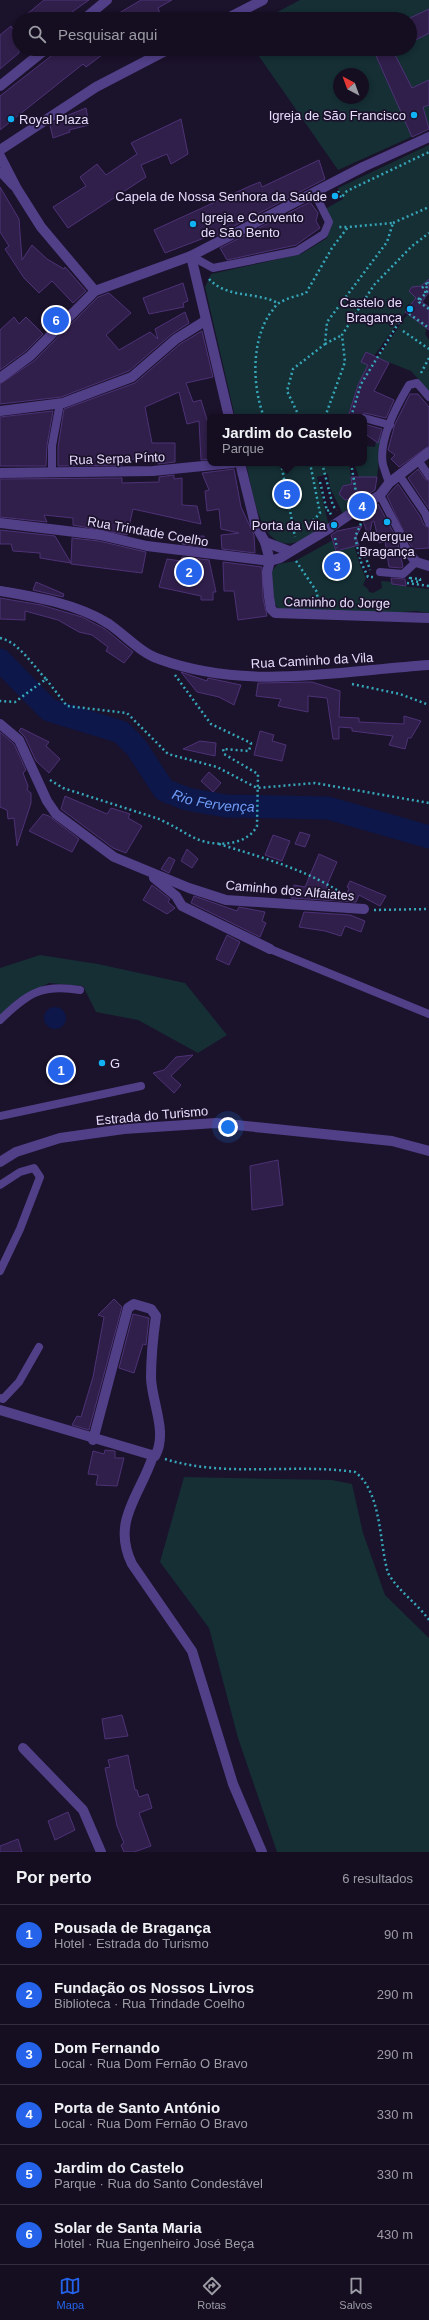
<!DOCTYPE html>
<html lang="pt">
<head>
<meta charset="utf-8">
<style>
	body { margin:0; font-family:Arial,sans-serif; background:#211c2d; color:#f1f3f6 }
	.compass { position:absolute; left:333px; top:68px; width:36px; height:36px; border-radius:50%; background:#140e20; box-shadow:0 2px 6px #0003; rotate:319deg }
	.you { position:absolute; left:228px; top:1127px; width:14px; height:14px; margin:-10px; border:3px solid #fff; border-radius:50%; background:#1a73e8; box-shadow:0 0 0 6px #1a73e833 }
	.badge { display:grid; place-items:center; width:26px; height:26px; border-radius:50%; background:#2563eb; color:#fff; font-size:13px; font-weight:700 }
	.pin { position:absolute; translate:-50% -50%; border:2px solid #fff; box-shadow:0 1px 4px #0006 }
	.popup { position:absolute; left:207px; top:414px; width:160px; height:52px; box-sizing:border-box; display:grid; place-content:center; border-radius:8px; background:#140e20; filter:drop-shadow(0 1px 3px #0005); font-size:13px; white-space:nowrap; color:#9d9ca5 }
	.popup b { font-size:15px; color:#f1f3f6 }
	.popup::after { content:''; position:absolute; left:50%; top:100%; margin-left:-8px; border:8px solid transparent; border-top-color:#140e20 }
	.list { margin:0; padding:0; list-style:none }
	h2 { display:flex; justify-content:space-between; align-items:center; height:52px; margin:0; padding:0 16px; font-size:17px }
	h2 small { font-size:13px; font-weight:400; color:#9d9ca5 }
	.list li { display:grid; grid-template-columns:26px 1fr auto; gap:12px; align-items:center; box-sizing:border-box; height:60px; padding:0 16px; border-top:1px solid #332e3e }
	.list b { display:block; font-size:15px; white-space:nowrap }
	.list p { margin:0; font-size:13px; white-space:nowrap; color:#9d9ca5 }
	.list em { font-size:13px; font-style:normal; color:#9d9ca5 }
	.icon { flex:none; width:22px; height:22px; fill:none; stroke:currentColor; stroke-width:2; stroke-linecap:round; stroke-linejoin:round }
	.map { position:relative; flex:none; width:429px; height:1852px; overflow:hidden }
	.search { position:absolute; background:#140e20; box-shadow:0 2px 6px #0003; left:12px; right:12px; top:12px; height:44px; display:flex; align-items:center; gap:10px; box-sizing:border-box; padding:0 14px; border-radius:22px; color:#9d9ca5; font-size:15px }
	.sheet { height:412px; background:#140e20 }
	nav { display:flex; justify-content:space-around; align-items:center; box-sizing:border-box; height:56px; border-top:1px solid #332e3e; background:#140e20; font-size:11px; color:#9d9ca5 }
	nav a { display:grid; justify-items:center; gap:2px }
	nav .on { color:#2563eb }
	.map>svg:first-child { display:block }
</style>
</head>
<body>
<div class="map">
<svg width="429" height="1852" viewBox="0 0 429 1852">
	<rect width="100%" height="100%" fill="#1b122b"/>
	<g fill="#152f35" fill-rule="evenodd">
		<path d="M300 0H429V129L338 170 254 49H410V19H264ZM339 74H363V98H339Z"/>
		<path d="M429 145V279L420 287H412L411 292 416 298 374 356 366 352 361 362 368 365 358 385 348 417H235L205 287 211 274 301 254 327 238 331 222 325 209 343 199 338 188Z"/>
		<path d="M409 315 427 328 425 334 429 340V391L411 371 378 358 406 316Z"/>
		<path d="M377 436 382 438 377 477H359L354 463H364V446L375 447Z"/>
		<path d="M246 463H349L352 484 343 486 339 494 345 500 355 498 356 503 343 514 330 488 328 474 317 477 329 526C318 532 306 540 293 543 258 550 252 486 246 463Z"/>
		<path d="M333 540 336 551 354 545 360 565 366 578 363 585 368 589 369 592 373 593 382 588 381 581 393 582V585L429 589V613L416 611 389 613 279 610 272 599 271 572 278 564 295 561Z"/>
		<path d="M40 955 98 964 185 983 227 1035 198 1053 138 1020 96 1012 83 986 49 983 17 999 0 1017V968Z"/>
		<path d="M184 1477 332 1480 352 1484 363 1533 385 1595 429 1638V1852H277L238 1738 209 1628 160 1562Z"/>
	</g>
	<circle fill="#0d1749" cx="55" cy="1018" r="11"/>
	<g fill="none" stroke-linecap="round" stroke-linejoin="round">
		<path stroke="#0d1749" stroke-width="23" id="s1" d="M0 660 49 710 121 732 136 747 164 790 187 799 226 806 328 808 429 837"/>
	</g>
	<g fill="#311f4b" stroke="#4d3276">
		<path d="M44 0H89L62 19H21Z"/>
		<path d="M141 0H172L158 8 162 19H109Z"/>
		<path d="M429 9V33L410 43V18Z"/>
		<path d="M11 26 19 38V53L0 69V35Z"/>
		<path d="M60 49H110L86 67 83 64 0 130V96Z"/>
		<path d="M373 49H392L412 88 429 80V105L423 107 429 129 412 137Z"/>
		<path d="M86 108 89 125 69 130 70 132 53 138 50 125 61 118Z"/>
		<path d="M181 119 188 154 171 164 167 154 141 165 146 177 68 228 53 207 86 186 80 177 97 164 106 175 137 154 131 143Z"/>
		<path d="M319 160 325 179 213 237 212 235 165 253 154 230 250 186 260 182 262 187Z"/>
		<path d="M0 187 19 219 22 260 32 245 47 259 64 269 65 267 86 291 73 303 52 281 39 293 24 278 5 249 9 246 0 232Z"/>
		<path d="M310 202 318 213 316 221 320 228 296 245 227 260 220 248Z"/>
		<path d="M429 279V292L422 302 429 307V330L405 312 416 298 409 291 412 287 421 286Z"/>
		<path d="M183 283 188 301 183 303 184 307 149 314 143 298Z"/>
		<path d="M109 293 131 313 106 335 119 350 150 332 158 339 155 329 185 312 189 323 172 334 129 371 61 397 0 404V384L34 361 98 297Z"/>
		<path d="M14 317 19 324 26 317 43 334 26 351 0 370V330Z"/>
		<path d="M202 331 213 377 186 383 193 402 201 400 208 423H210V459L201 460 199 421 187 424 179 392 145 407 152 443H175V462L158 464V461L136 459 121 460 122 465 58 466V447L64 409 135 383 180 344Z"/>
		<path d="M366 352 389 363 374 391 394 400 386 418 365 413 359 417H348L358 385 368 365 361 362Z"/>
		<path d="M410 394H418L429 407V446L399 467 391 459 395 455 388 450 389 446 395 424Z"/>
		<path d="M53 411 47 445 46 466H0V417Z"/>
		<path d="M364 424 382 429 378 443 364 433Z"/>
		<path d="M234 469 241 507 254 535 255 553 222 549 221 535 239 533 221 529 219 509 207 511 205 491 209 490 202 473Z"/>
		<path d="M418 469 425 479 429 481V509L408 478Z"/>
		<path d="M174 475V479L182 478V505L197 506 201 524 133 509 127 535 73 525V518L44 515 47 522 0 517V479L122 478V483L159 482V477Z"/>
		<path d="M351 477H377L375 490 356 502 355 498 345 500 339 494 343 486 352 484Z"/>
		<path d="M398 484 420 516 424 525 429 528V548L414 549 409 543 387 496Z"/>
		<path d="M378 504 397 539 403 567 401 568 389 567 385 541 379 543 374 521 372 522 369 538 362 518 363 513Z"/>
		<path d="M362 526 356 537 359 545 336 551 331 535 337 531Z"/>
		<path d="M0 530 55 536 71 563 40 558V553L13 551 11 544H0Z"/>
		<path d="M204 536 206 547 182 544 183 537Z"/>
		<path d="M72 538 99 541 146 552 142 573 71 564Z"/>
		<path d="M182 557 209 560 216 592H213V600H201V596L159 587 167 559 181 561Z"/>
		<path d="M223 562 262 567 263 598 267 616 238 620 234 591H224Z"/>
		<path d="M391 578 405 579 406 586 392 584Z"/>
		<path d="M36 582 64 594 63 597 33 590Z"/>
		<path d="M0 598 41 605 82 617 105 629 133 652 124 663 106 651 108 647 92 635 79 632 58 620 25 611V620L0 619Z"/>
		<path d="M181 672 207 681 208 678 241 685 234 705 219 697 197 692Z"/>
		<path d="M312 682 340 691 339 717 359 718V722L404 724V716L421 721 411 738H408L405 749 389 745 393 736 352 731V728L339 727V739H333L327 698 308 696V712L278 706 281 699 256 696 258 683Z"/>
		<path d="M21 728 49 742 46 746 60 759 49 773 36 761 25 737 19 731Z"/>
		<path d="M260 731 274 735 272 741 286 745 282 761 254 755Z"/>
		<path d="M0 732 14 744 26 770 23 773 28 786 27 790 31 793V803L17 846 14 818 8 819 7 810 0 807Z"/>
		<path d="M200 741 216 743 215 756 183 749Z"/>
		<path d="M209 772 221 783 213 792 201 781Z"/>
		<path d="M65 796 107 814 111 808 130 814 128 818 142 826 126 853 113 848 61 809Z"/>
		<path d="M43 814 49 816 79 839 72 852 29 831Z"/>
		<path d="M300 832 310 835 305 847 295 844Z"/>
		<path d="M273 835 290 841 282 861 265 855Z"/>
		<path d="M187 849 198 859 192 868 181 861Z"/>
		<path d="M319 854 337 862 326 887 345 899 349 888 347 887 350 881 386 896 380 906 359 895 356 902 291 898 294 885 305 887Z"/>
		<path d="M169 857 175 860 169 873 161 869Z"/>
		<path d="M152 885 170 899 168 902 175 908 167 914 143 900Z"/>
		<path d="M194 896 237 911 239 907 265 912 262 921 266 923 260 937 191 903Z"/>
		<path d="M304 912 350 915 365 921 361 932 345 926 341 936 325 931 299 927Z"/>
		<path d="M227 935 240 942 229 965 216 959Z"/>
		<path d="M193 1055 171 1076 181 1085 174 1093 153 1073 164 1070 176 1057Z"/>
		<path d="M278 1160 283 1205 252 1210 250 1166Z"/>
		<path d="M114 1299 122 1307 89 1430 72 1425 77 1416 81 1417 93 1377 104 1317 98 1315Z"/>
		<path d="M133 1314 149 1318 146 1345 143 1344 134 1373 119 1368Z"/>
		<path d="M105 1450 115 1451V1458H124L117 1486 96 1485 98 1475 88 1474 93 1451 104 1454Z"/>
		<path d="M122 1715 128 1736 105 1739 102 1719Z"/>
		<path d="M128 1755 135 1790H137L139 1797 148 1794 152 1808 139 1813 151 1846 134 1852H124L121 1845 124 1843 117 1826 105 1768 110 1767 108 1760Z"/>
		<path d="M68 1812 75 1830 55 1840 48 1821Z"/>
		<path d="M18 1839 22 1852H0V1846Z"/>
	</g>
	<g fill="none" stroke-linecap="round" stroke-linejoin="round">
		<g stroke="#36a7b9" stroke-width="2.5" stroke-dasharray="2 3" stroke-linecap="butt">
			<path d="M338 191 341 198 347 191 429 152"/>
			<path d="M393 223 429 207"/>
			<path d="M209 279C228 299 254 291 278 303"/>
			<path d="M422 288 429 281"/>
			<path d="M425 293 428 282"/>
			<path d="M418 298 420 300 419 302 429 309"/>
			<path d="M420 300 429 289"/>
			<path d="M413 306 408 313 429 328"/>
			<path d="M403 331 429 349"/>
			<path d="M325 344 342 335"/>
			<path d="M421 373 429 358"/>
			<path d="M264 417C252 386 251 340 271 312 274 309 276 304 279 303 287 298 297 296 306 293L332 248 348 227H337"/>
			<path d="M297 417V412L287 391 293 369 325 344 327 322 387 242 393 223 348 227"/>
			<path d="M325 417 345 362 342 335 374 285 412 246 429 233"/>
			<path d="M351 417 361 384 401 319"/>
			<path d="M281 463 295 537"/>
			<path d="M322 463 333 506 337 510"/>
			<path d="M351 463 357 498"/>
			<path d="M320 482 327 511 329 510 331 515"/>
			<path d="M363 519 355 537 361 562 368 577H373"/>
			<path d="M306 528 320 513 310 463"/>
			<path d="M335 538 337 548"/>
			<path d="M362 546 370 570"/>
			<path d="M296 561 317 592 318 604"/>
			<path d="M410 578 420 579V582L410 581Z"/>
			<path d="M407 583 429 586"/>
			<path d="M0 638C19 642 33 666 46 679L15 702 0 701"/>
			<path d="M352 684 400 694 429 705"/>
			<path d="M50 780 63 788C94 798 125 808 156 818 170 823 183 833 197 839 215 847 247 846 257 826L258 774 224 754 223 749 249 751 251 743 211 724 175 675"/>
			<path d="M219 844C260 857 312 871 347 897"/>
			<path d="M374 910 429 909"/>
			<path d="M165 1459C226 1478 293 1463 355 1472 382 1492 379 1543 388 1573 398 1591 417 1603 429 1620"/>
		</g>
		<g stroke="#513f88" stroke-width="8">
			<path d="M0 172 13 186"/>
			<path d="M191 256 213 268 297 251 324 234 329 222 314 192"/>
			<path d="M364 418 390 425"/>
			<path d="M418 460 429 476"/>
			<path d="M52 472V446L60 403"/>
			<path d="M399 475 425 513 429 523"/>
			<path d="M389 483C387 477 385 471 383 465 378 441 397 405 409 385L417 383 429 397"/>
			<path d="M380 495 402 537 405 548"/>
			<path d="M380 572 403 574 416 562"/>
			<path d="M270 949 429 1014"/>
			<path d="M0 1020C28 993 41 984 80 990"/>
			<path d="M0 1116 141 1086"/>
			<path d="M0 1185 20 1172 34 1168 40 1177 20 1229 0 1271"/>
			<path d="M0 1398 3 1399 19 1382 39 1347"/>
		</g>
		<g stroke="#513f88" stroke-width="10">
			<path d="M84 19 107 0"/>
			<path d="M226 19 263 0"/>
			<path d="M0 86 46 49"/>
			<path d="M0 150 96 87 169 49"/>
			<path d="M0 156 17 189 41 227 95 291"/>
			<path d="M191 256 229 417"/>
			<path d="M0 378 30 356 95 291 191 256 363 167 429 137"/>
			<path d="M0 411 63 403 132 377 176 339 205 321"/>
			<path d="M240 463 255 524 265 542 289 551"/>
			<path d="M0 473 153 471 233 463"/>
			<path d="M365 504 380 495 389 483 429 452"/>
			<path d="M0 523 100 535 147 546 270 561 280 558 330 528"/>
			<path d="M334 525 362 506"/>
			<path d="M265 542 270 561 267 572 269 597 271 609 275 613 429 618"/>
			<path d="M405 548 416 562 429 566"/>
			<path d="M0 591C36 597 78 604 109 624 125 635 141 653 159 659 246 691 339 671 429 665"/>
			<path d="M0 724 19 740 47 801 56 814 114 857 189 888 226 900 364 909"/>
			<path d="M154 878 176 896 182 906 270 949"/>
			<path d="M0 1410 155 1456C168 1433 152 1403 151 1378 151 1357 153 1337 156 1316L151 1309 134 1304 128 1308 93 1440"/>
			<path d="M153 1456C140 1496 111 1521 132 1564L192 1651 233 1784 262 1852"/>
			<path d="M23 1748 83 1810 101 1852"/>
		</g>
		<path stroke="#513f88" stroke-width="10" d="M0 1162 16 1152 60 1138 124 1129 216 1123 392 1141 429 1151"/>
		<path stroke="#36a7b9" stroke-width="2.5" stroke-dasharray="2 3" stroke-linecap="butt" d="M46 679 67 706 127 713 168 754 217 767 257 788 315 783 429 803"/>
	</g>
	<g fill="#11b1f6" stroke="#1b122b" stroke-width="1.5">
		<circle cx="414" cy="115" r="4"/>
		<circle cx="11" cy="119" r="4"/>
		<circle cx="335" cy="196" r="4"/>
		<circle cx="193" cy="224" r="4"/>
		<circle cx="410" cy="309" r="4"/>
		<circle cx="387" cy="522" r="4"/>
		<circle cx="334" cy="525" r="4"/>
		<circle cx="102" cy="1063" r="4"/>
	</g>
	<g text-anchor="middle" stroke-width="3.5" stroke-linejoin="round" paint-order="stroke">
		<g font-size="13" fill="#e8ddfe" stroke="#1b122b" text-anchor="end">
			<text x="406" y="120">Igreja de São Francisco</text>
			<text x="19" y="124" text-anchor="start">Royal Plaza</text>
			<text x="327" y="201">Capela de Nossa Senhora da Saúde</text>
			<text x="201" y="222" text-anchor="start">Igreja e Convento<tspan x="201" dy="15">de São Bento</tspan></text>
			<text x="402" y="307">Castelo de<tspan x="402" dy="15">Bragança</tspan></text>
			<text x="326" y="530">Porta da Vila</text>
			<text x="387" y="541" text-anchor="middle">Albergue<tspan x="387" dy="15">Bragança</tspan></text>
			<text x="110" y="1068" text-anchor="start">G</text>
		</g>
		<g font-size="13" fill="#e8ddfe" stroke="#1b122b">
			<text transform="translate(117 458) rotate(-2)" y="5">Rua Serpa Pínto</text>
			<text transform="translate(148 531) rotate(10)" y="5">Rua Trindade Coelho</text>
			<text transform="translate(337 602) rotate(1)" y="5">Caminho do Jorge</text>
			<text transform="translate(312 660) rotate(-3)" y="5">Rua Caminho da Vila</text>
			<text transform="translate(290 890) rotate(5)" y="5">Caminho dos Alfaiates</text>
			<text transform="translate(152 1115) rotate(-5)" y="5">Estrada do Turismo</text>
		</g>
		<g font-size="14" font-style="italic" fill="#709ef9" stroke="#1b122b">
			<text dy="5" stroke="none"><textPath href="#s1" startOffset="269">Rio Fervença</textPath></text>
		</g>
	</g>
</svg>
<svg class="compass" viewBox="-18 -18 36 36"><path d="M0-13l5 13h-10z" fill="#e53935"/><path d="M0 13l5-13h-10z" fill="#9d9ca5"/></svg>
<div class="you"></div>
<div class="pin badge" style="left:61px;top:1070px">1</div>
<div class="pin badge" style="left:189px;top:572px">2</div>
<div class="pin badge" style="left:337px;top:566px">3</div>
<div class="pin badge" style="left:362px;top:506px">4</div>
<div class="pin badge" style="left:287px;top:494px">5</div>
<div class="popup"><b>Jardim do Castelo</b>Parque</div>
<div class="pin badge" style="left:56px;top:320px">6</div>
<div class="search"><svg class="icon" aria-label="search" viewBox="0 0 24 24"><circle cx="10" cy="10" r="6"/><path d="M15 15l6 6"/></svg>Pesquisar aqui</div>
</div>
<section class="sheet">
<h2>Por perto<small>6 resultados</small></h2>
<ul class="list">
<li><span class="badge">1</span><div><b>Pousada de Bragança</b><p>Hotel · Estrada do Turismo</p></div><em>90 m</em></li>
<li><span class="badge">2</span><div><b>Fundação os Nossos Livros</b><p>Biblioteca · Rua Trindade Coelho</p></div><em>290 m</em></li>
<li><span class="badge">3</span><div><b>Dom Fernando</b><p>Local · Rua Dom Fernão O Bravo</p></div><em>290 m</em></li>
<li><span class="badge">4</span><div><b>Porta de Santo António</b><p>Local · Rua Dom Fernão O Bravo</p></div><em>330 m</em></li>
<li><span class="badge">5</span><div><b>Jardim do Castelo</b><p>Parque · Rua do Santo Condestável</p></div><em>330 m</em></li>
<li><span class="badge">6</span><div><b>Solar de Santa Maria</b><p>Hotel · Rua Engenheiro José Beça</p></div><em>430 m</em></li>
</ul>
</section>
<nav>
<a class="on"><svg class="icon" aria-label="map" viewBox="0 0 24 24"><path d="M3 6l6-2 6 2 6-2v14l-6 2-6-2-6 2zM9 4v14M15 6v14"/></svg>Mapa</a>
<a><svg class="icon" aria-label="directions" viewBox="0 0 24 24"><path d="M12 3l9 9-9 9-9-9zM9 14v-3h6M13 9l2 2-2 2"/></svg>Rotas</a>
<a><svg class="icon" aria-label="saved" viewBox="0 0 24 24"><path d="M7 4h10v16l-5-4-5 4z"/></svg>Salvos</a>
</nav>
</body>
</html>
